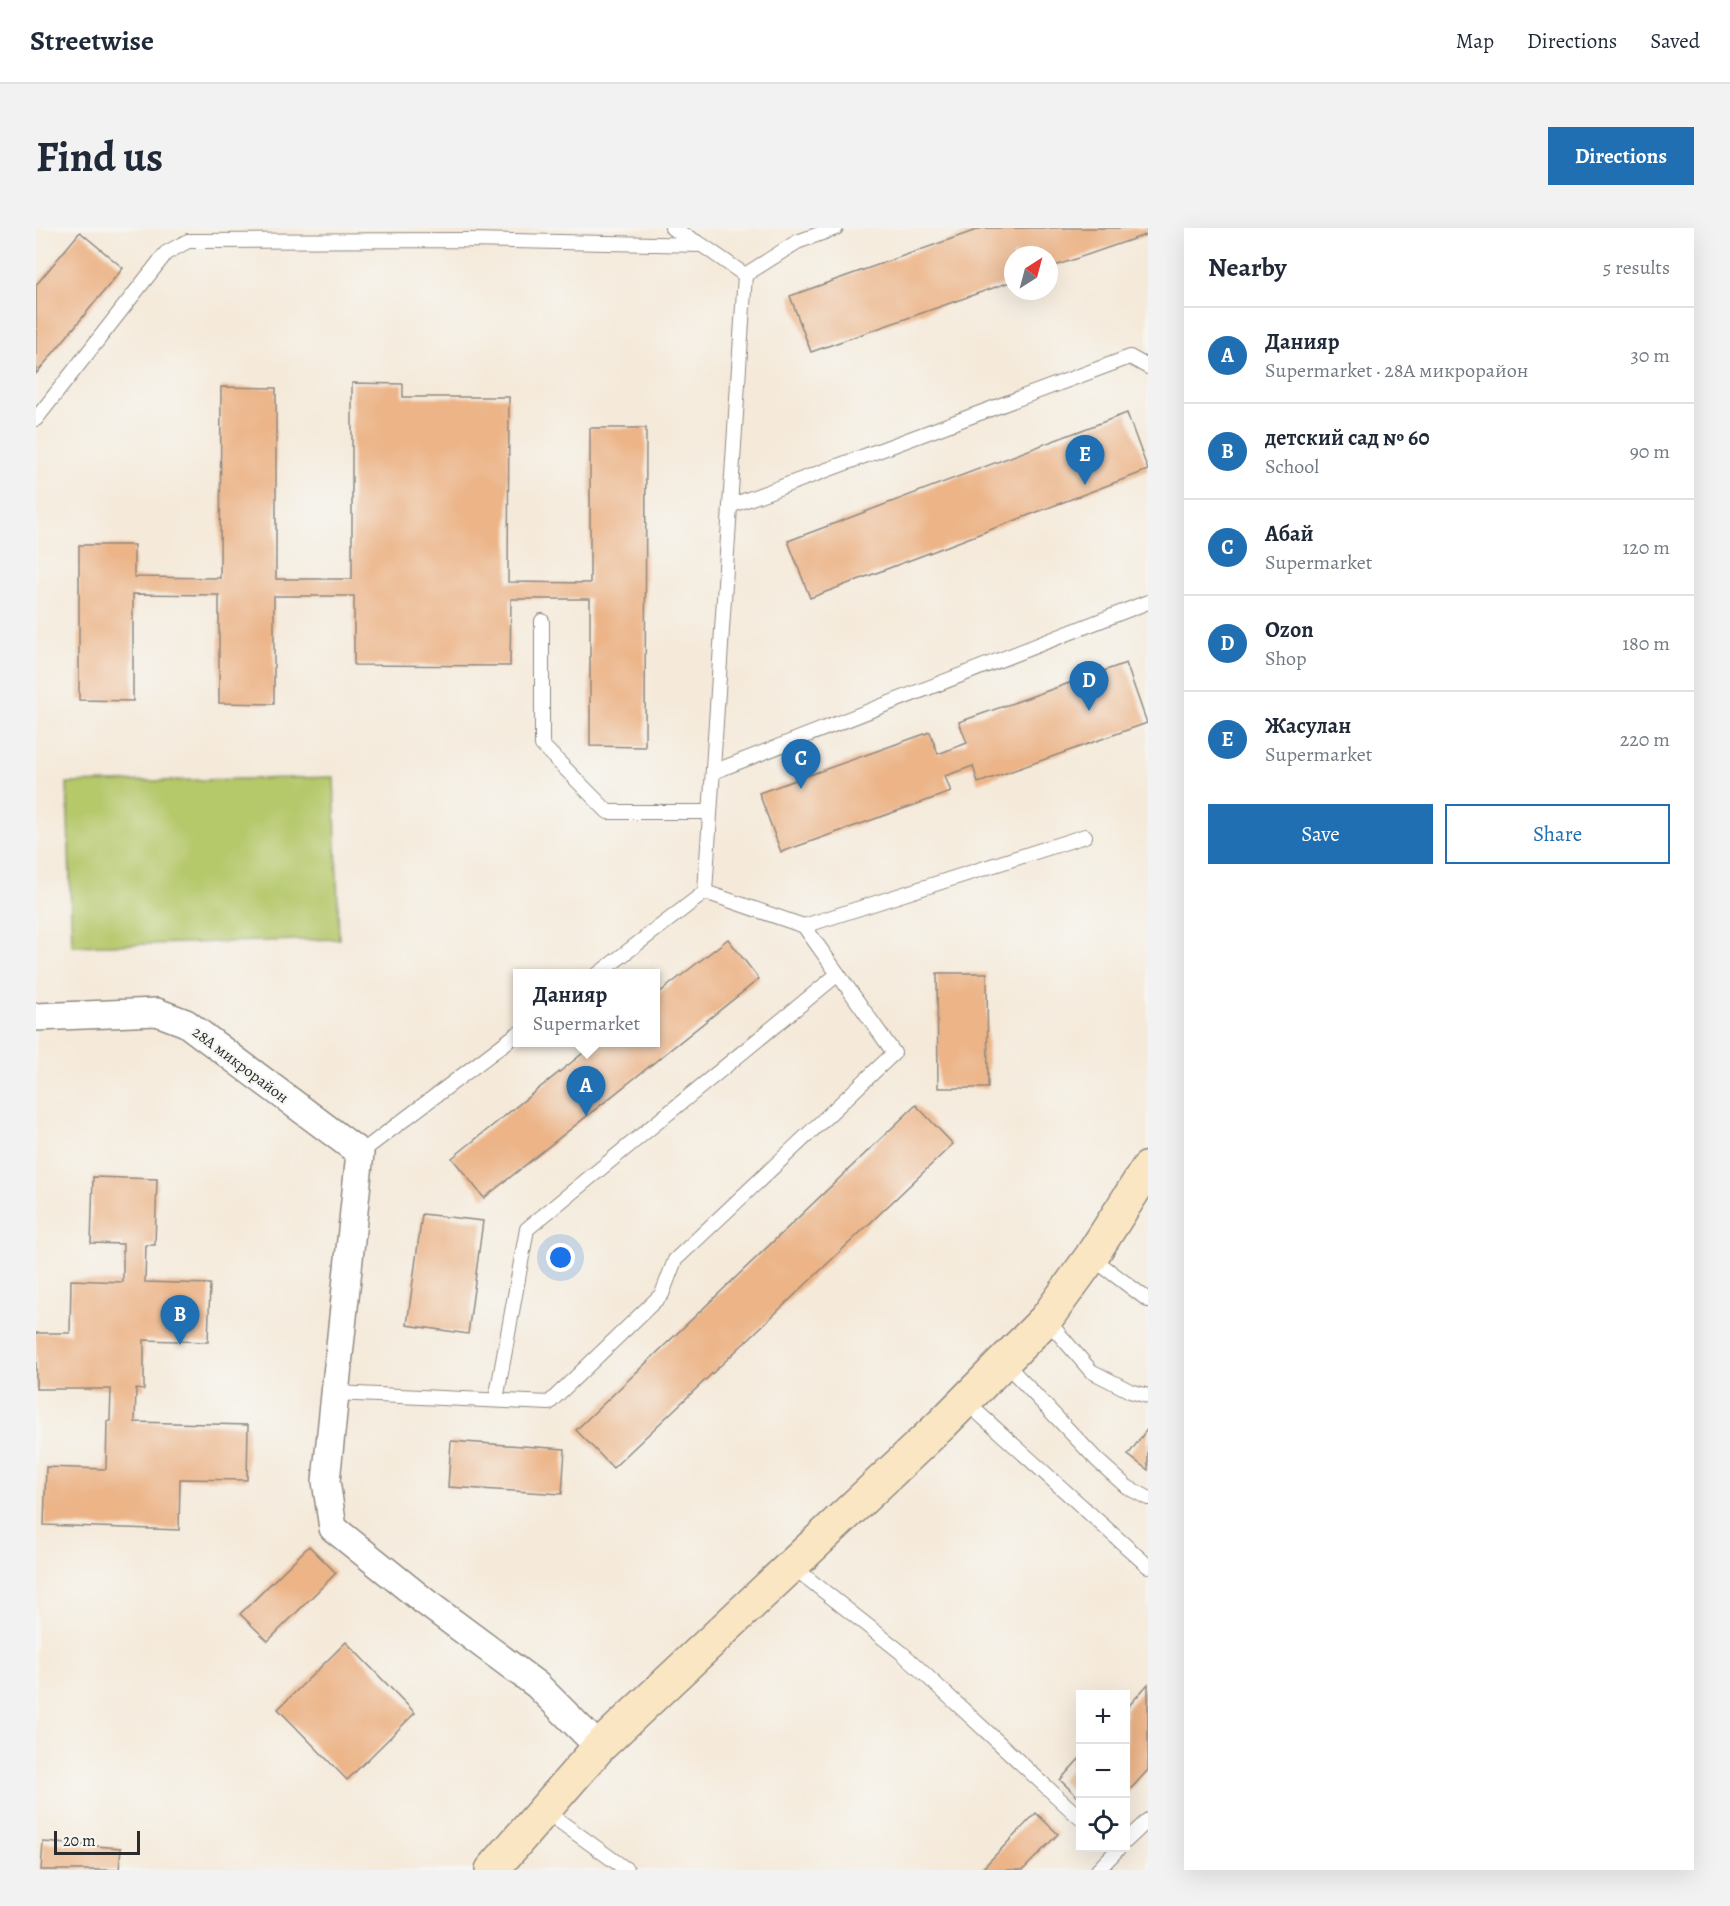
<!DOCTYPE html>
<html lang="en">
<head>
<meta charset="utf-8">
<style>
	body { margin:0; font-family:Alegreya,serif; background:#f2f2f3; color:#1f2937 }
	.controls { position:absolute; right:18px; bottom:18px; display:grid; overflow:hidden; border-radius:0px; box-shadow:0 6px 24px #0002 }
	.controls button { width:54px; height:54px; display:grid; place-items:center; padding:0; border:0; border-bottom:2px solid #e0e1e3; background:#fff; color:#1f2937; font:30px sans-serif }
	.compass { position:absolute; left:968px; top:18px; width:54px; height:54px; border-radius:50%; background:#fff; box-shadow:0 6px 24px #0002; rotate:36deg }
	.scale { position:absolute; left:18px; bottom:15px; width:86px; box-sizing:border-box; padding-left:6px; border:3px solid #2b2b2b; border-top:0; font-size:16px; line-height:21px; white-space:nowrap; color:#2b2b2b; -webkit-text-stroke:4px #f6f6f2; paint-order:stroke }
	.you { position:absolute; left:525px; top:1030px; width:21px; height:21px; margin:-15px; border:4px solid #fff; border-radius:50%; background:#1a73e8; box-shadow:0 0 0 9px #1a73e833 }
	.badge { display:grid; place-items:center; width:39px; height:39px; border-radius:50%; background:#1f6fb2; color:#fff; font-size:20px; font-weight:700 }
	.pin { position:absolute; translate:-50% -50px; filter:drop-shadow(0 2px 3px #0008) }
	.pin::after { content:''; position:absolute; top:32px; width:21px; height:18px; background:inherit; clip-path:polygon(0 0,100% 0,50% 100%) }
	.popup { position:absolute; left:477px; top:741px; width:147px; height:78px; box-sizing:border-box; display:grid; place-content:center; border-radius:0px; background:#fff; filter:drop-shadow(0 2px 4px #0005); font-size:20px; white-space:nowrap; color:#747a83 }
	.popup b { font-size:22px; color:#1f2937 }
	.popup::after { content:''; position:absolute; left:50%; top:100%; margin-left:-12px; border:12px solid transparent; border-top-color:#fff }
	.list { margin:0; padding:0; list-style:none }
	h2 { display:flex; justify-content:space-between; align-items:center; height:78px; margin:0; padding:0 24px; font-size:26px }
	h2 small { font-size:20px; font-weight:400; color:#747a83 }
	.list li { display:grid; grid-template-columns:39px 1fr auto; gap:18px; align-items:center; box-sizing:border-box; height:96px; padding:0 24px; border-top:2px solid #e0e1e3 }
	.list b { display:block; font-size:22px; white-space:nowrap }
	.list p { margin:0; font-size:20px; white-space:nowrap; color:#747a83 }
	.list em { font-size:20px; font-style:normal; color:#747a83 }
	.actions { display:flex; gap:12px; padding:18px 24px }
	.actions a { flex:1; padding:14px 0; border:2px solid #1f6fb2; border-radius:0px; text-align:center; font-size:21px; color:#1f6fb2 }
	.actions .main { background:#1f6fb2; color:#fff }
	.icon { flex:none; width:33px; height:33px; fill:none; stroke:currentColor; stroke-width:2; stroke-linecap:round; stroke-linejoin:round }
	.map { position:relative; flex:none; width:1112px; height:1642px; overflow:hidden; border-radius:0px }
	header { display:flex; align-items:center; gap:36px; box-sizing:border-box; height:84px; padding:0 30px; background:#fff; border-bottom:2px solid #e0e1e3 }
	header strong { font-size:28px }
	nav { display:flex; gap:33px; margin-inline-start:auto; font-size:21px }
	.intro { display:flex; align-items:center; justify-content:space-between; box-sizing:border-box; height:144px; padding:0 36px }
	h1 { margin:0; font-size:42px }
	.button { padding:15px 27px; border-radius:0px; background:#1f6fb2; color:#fff; font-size:21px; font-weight:700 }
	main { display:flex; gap:36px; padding:0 36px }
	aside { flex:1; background:#fff; border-radius:0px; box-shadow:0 6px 24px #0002 }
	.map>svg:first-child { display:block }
</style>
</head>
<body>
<header>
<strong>Streetwise</strong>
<nav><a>Map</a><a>Directions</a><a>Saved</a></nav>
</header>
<div class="intro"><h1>Find us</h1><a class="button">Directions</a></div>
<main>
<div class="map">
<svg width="1112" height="1642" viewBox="0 0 1112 1642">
	<rect width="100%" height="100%" fill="#f6f6f2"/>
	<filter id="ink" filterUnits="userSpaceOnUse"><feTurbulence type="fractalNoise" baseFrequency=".0167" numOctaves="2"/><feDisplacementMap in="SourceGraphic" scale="12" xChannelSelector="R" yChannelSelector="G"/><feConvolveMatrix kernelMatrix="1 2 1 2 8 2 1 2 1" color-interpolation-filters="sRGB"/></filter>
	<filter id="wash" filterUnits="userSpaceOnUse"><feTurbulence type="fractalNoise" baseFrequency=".008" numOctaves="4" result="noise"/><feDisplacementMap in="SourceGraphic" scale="24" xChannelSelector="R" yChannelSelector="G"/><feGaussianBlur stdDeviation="1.35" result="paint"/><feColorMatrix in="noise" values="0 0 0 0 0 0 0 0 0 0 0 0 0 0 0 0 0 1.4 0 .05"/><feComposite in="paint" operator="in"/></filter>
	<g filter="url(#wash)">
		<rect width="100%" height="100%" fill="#f5eada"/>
		<path fill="#b5c86b" stroke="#707a4b" stroke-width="1.5" d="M298 549 303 711 36 718 31 555Z"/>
		<g id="blocks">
			<g fill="#ecb487">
				<path d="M946 0H1110L1112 6 1013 40V27H977V53L775 124 754 68Z"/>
				<path d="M44 4 87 40 0 146V57Z"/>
				<path d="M316 155 367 156V169H473L472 354 554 355V200H610L609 519 554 518V371H475L474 438 318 437V368H238V476L183 475V367L97 366V473L43 472V317H98V349L184 350 185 159 240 160V351H316Z"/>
				<path d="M1091 185 1112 242 774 370 752 313Z"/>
				<path d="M1090 435 1111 495 942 555 937 538 909 548 915 564 745 624 723 565 894 504 902 526 931 515 923 494Z"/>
				<path d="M692 711 723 751 448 970 416 930 561 814H619V768Z"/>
				<path d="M901 745H951L952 860H902Z"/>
				<path d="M880 877 917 916 577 1240 540 1202Z"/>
				<path d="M57 949 121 951 119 1017H110L109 1054 174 1056 172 1114 108 1112V1162L100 1161 99 1194 212 1197 211 1252 144 1251 143 1302 8 1297 10 1239 70 1241 71 1193H74L75 1161H0V1105H34L35 1052 87 1054V1016L55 1015Z"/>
				<path d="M386 986 447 993 432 1106 371 1097Z"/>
				<path d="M1112 1200V1242L1092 1227Z"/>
				<path d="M415 1213 529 1221 526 1266 412 1259Z"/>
				<path d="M273 1318 300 1345 232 1413 204 1386Z"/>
				<path d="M310 1414 379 1485 311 1552 242 1481Z"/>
				<path d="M1112 1456V1542L1090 1566V1481Z"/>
				<path d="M1044 1530V1571L1024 1552Z"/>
				<path d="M1000 1585 1022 1606 987 1642H945Z"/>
				<path d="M7 1614 85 1620 83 1642H5Z"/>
			</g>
		</g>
	</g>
	<g filter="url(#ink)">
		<use href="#blocks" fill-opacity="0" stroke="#908a82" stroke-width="1.5"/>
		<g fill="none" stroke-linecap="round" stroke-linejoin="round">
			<defs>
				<g id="lane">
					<path d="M636 0 664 16"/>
					<path d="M0 191 130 25 152 13 431 12 666 17 709 47"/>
					<path d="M694 278 1094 129 1112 139"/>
					<path d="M506 393V517L572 584H674"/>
					<path d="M677 544 1112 374"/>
					<path d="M768 698 1049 608"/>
					<path d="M562 746 669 664 709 47 761 14 800 0"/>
					<path d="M324 925 481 806"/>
					<path d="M1055 1029 1112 1072"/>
					<path d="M1010 1091 1055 1143 1094 1163 1112 1168"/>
					<path d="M968 1134 1061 1232 1091 1259 1112 1270"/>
					<path d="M299 1165 513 1175 626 1066 639 1032 858 825 768 698 669 664"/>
					<path d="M460 1172 491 1001 802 746"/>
					<path d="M929 1173 1112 1338"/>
					<path d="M756 1338 866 1425 1044 1590"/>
					<path d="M508 1582 591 1642"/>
					<path d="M1090 1613 1112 1592"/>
					<path d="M1062 1642 1083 1620"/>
				</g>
				<path id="street" d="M0 789 121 784 150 795 324 925 290 1253 297 1300 388 1373 501 1457 563 1519"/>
				<path id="secondary" d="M456 1642 563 1519 906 1196 1010 1091 1055 1029 1112 940"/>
			</defs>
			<use href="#lane" stroke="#908a82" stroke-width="16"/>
			<use href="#street" stroke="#908a82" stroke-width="30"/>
			<use href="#secondary" stroke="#908a82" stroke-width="36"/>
			<use href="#lane" stroke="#fff" stroke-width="14"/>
			<use href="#street" stroke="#fff" stroke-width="27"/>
			<use href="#secondary" stroke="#fbe6c4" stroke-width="33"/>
		</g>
	</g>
	<g text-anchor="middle" stroke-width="4.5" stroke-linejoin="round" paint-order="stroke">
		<g font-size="16" fill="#2b2b2b" stroke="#f6f6f2">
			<text transform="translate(205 836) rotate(37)" y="6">28А микрорайон</text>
		</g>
	</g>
</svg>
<div class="controls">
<button>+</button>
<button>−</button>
<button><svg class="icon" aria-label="locate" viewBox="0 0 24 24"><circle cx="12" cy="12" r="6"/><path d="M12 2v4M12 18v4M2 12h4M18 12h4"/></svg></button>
</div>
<svg class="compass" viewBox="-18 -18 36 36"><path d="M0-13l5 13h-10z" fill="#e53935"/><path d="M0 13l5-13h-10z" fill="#747a83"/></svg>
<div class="scale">20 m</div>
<div class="you"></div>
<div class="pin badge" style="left:550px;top:888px">A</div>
<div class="popup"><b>Данияр</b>Supermarket</div>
<div class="pin badge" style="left:144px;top:1117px">B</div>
<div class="pin badge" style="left:765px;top:561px">C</div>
<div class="pin badge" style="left:1053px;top:483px">D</div>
<div class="pin badge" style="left:1049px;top:257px">E</div>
</div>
<aside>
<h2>Nearby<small>5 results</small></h2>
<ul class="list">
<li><span class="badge">A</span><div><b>Данияр</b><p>Supermarket · 28А микрорайон</p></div><em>30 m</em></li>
<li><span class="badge">B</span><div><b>детский сад № 60</b><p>School</p></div><em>90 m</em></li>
<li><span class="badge">C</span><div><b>Абай</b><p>Supermarket</p></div><em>120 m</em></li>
<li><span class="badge">D</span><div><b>Ozon</b><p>Shop</p></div><em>180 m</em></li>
<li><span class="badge">E</span><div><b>Жасулан</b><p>Supermarket</p></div><em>220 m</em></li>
</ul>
<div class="actions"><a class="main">Save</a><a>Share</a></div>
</aside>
</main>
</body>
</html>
